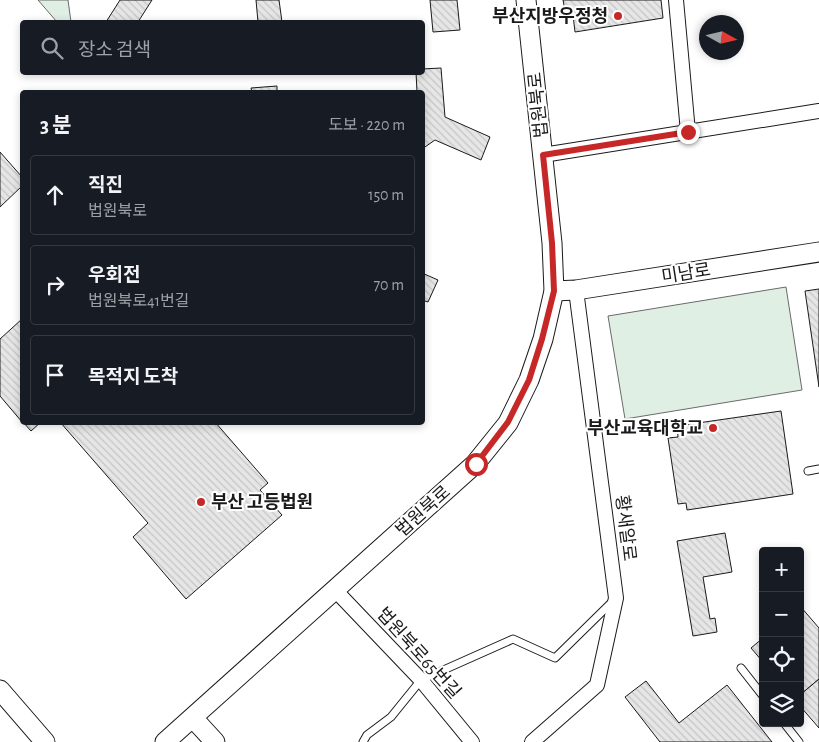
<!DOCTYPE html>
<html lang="ko">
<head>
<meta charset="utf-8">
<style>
	body { margin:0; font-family:"Alegreya Sans","Noto Sans KR",sans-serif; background:#242831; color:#f1f3f6 }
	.controls { position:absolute; right:15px; bottom:15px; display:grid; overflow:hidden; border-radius:5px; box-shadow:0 2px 8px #0003 }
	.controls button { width:45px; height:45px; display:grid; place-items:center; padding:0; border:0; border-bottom:1px solid #363941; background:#171b24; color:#f1f3f6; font:25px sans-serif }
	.compass { position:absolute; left:699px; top:15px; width:45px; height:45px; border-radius:50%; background:#171b24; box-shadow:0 2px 8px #0003; rotate:98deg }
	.stop { position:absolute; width:15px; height:15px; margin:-11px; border:4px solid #c62828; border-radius:50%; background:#fff }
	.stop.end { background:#c62828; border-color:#fff; box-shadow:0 1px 5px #0008 }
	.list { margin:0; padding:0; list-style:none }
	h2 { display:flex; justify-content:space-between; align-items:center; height:65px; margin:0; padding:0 20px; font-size:21px }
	h2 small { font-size:16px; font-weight:400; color:#9ea1a6 }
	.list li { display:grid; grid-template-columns:32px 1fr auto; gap:15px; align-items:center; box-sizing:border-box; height:80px; margin:0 10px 10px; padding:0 10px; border:1px solid #363941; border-radius:5px }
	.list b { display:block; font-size:19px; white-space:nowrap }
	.list p { margin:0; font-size:16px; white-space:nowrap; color:#9ea1a6 }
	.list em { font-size:16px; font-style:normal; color:#9ea1a6 }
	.icon { flex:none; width:28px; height:28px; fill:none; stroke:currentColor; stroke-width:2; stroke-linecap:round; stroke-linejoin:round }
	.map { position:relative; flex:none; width:819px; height:742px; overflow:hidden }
	.search { position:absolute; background:#171b24; box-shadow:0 2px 8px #0003; left:20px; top:20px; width:405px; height:55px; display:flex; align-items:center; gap:12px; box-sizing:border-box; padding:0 18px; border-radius:5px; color:#9ea1a6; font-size:19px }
	.panel { position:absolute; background:#171b24; box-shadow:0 2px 8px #0003; left:20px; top:90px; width:405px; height:335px; border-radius:5px }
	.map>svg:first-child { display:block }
</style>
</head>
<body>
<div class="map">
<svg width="819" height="742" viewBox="0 0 819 742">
	<defs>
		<pattern id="building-back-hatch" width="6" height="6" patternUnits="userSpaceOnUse" patternTransform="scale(1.25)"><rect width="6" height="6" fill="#e6e6e6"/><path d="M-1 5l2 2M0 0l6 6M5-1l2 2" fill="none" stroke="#c5c5c5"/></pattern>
	</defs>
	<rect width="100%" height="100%" fill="#fff"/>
	<g fill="#e0efe3" stroke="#6a6a6a">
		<path d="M38 0H68L71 22H57Z"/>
		<path d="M786 287 802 390 625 419 608 316Z"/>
	</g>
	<g fill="url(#building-back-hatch)" stroke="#1a1a1a">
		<path d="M120 0H152L138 22H106Z"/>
		<path d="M256 0H279L282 22H258Z"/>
		<path d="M430 0H457L460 30 433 32Z"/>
		<path d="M563 0H661L663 18 575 32 573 15 566 16Z"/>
		<path d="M441 68 445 117 490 137 481 160 435 140 422 149V92H417L416 72H422V69Z"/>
		<path d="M277 86V92H252L251 88Z"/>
		<path d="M0 152 22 177V186L0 207Z"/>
		<path d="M422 273 438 280 428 302 422 300Z"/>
		<path d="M819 289V387L805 291Z"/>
		<path d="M22 319V422L0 396V339Z"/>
		<path d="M781 411 793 494 687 510 686 503 678 504 668 438 678 437 677 426Z"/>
		<path d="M23 422H41L31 431Z"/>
		<path d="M60 422H215L268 483 260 490 282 515 186 599 133 537 148 523Z"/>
		<path d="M725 533 732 572 703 577 710 619 715 618 717 632 693 636 677 541Z"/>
		<path d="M800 606 819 628V679L800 695Z"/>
		<path d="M763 638V662L751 648Z"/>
		<path d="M819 679V728L800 706V695Z"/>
		<path d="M646 681 679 723 727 685 772 742H660L625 697Z"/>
	</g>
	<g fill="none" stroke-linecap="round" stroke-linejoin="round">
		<defs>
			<g id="service">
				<path d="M808 471 819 469"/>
				<path d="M741 668 763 696"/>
				<path d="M784 723 799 742"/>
				<path d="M363 742 367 735 391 717 421 680 513 639 555 658 612 602"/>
			</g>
			<g id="minor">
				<path d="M676 0 688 132"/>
				<path d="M543 155 819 111"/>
				<path d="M336 591 421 680 472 742"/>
				<path d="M532 742 597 685 616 598 576 290"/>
			</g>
			<g id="secondary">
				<path d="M554 291 576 290 819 252"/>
				<path d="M0 690 45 742"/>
				<path d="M193 718 215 742"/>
				<path d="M165 742 475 464 508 423 529 380 543 339 554 291 552 243 526 0"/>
			</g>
		</defs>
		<use href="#service" stroke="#1a1a1a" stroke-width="9"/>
		<use href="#minor" stroke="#1a1a1a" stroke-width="16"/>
		<use href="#secondary" stroke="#1a1a1a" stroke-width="21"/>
		<use href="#service" stroke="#fff" stroke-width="7"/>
		<use href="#minor" stroke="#fff" stroke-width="14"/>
		<use href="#secondary" stroke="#fff" stroke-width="19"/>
	</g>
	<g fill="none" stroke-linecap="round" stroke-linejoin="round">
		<path stroke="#c62828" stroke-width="6" d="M476 464 508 422 529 380 542 339 554 291 552 243 543 155 688 132"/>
	</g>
	<g fill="#c62828" stroke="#fff" stroke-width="2">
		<circle cx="618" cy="16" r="5"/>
		<circle cx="713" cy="428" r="5"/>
		<circle cx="201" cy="502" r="5"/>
	</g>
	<g text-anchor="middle" stroke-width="4" stroke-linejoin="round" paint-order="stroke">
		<g font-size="18" font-weight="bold" fill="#1a1a1a" stroke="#fff" text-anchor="end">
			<text x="608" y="22">부산지방우정청</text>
			<text x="703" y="434">부산교육대학교</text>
			<text x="211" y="508" text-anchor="start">부산 고등법원</text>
		</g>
		<g font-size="18" fill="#1a1a1a" stroke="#fff">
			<text transform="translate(538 105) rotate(-96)" y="6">법원북로</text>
			<text transform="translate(686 273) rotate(-9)" y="6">미남로</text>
			<text transform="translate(423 511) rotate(-42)" y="6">법원북로</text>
			<text transform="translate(626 528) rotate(83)" y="6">황새알로</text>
			<text transform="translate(419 653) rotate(48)" y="6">법원북로65번길</text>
		</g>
	</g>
</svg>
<div class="controls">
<button>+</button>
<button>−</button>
<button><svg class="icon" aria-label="locate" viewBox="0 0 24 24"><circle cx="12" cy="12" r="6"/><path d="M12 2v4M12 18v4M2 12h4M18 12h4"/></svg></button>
<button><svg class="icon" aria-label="layers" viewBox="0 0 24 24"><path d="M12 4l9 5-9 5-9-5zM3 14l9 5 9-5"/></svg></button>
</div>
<svg class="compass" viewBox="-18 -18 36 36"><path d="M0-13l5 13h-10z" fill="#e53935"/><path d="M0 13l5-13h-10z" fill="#9ea1a6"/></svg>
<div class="stop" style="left:476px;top:464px"></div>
<div class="stop end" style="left:688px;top:132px"></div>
<div class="search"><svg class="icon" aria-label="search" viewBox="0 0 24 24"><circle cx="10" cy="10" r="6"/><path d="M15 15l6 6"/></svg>장소 검색</div>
<section class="panel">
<h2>3 분<small>도보 · 220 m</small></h2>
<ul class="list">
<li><svg class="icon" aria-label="ahead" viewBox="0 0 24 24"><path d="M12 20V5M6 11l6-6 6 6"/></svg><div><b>직진</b><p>법원북로</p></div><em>150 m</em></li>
<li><svg class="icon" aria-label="right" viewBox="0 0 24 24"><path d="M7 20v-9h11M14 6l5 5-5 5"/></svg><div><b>우회전</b><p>법원북로41번길</p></div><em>70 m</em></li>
<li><svg class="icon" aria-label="arrive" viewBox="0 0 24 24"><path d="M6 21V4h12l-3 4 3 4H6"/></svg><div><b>목적지 도착</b></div></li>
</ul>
</section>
</div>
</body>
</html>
